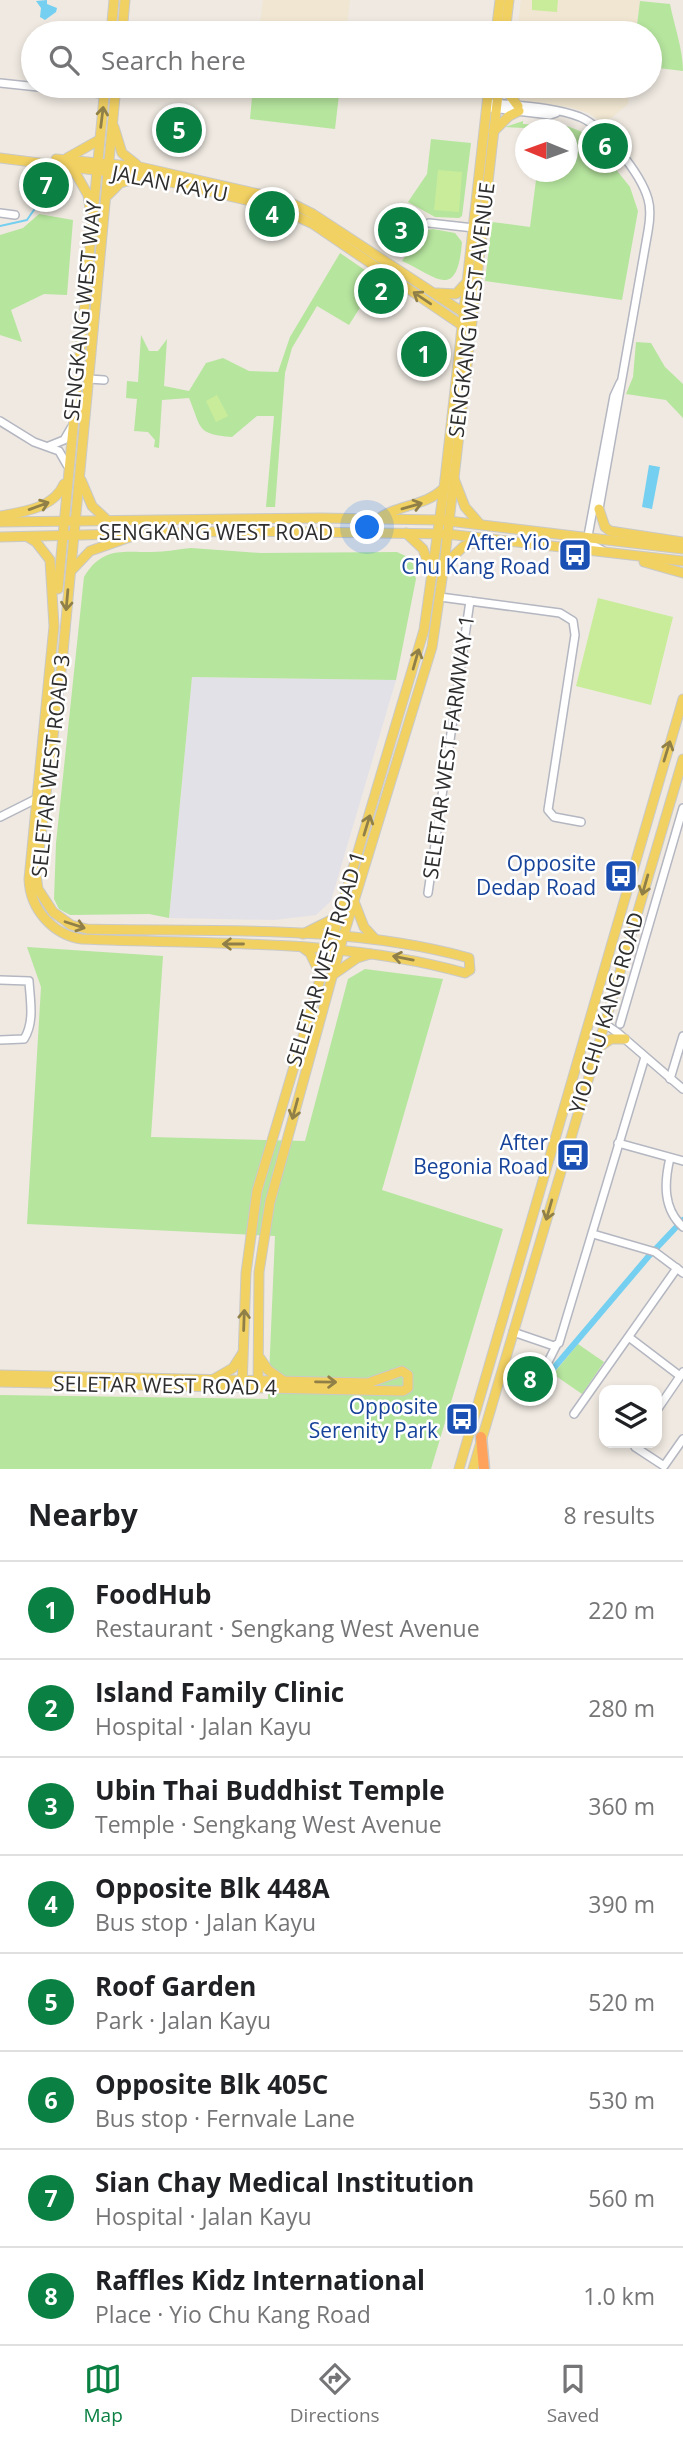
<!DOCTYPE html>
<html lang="en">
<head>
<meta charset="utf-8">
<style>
	body { margin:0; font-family:"Open Sans",sans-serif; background:#f6f6f6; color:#202124 }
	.controls { position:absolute; right:21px; bottom:21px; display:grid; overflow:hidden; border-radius:14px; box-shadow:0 4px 10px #0003 }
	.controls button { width:63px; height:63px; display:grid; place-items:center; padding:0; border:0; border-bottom:2px solid #e0e0e0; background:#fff; color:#202124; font:35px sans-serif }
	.compass { position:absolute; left:515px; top:119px; width:63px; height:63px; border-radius:50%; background:#fff; box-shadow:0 4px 10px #0003; rotate:271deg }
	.you { position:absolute; left:368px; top:528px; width:24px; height:24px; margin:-18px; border:5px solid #fff; border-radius:50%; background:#1a73e8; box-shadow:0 0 0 10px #1a73e833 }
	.badge { display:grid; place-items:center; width:46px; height:46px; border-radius:50%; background:#0b8043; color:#fff; font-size:23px; font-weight:700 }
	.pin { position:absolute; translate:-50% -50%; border:4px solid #fff; box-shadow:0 2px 7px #0006 }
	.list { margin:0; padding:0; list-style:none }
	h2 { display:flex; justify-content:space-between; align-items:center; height:91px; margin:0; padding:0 28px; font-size:30px }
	h2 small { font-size:23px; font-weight:400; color:#757577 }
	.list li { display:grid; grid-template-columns:46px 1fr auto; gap:21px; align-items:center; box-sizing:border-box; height:98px; padding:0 28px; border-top:2px solid #e0e0e0 }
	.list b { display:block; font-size:26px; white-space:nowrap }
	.list p { margin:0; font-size:23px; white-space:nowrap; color:#757577 }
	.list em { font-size:23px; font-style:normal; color:#757577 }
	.icon { flex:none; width:38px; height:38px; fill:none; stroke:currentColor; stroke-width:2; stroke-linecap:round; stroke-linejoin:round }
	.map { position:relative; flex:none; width:683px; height:1469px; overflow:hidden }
	.search { position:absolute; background:#fff; box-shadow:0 4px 10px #0003; left:21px; right:21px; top:21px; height:77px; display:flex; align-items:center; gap:18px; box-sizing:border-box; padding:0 24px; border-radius:38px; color:#757577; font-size:26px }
	.sheet { height:875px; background:#fff }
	nav { display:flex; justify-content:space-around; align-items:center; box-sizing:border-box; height:98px; border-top:2px solid #e0e0e0; background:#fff; font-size:19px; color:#757577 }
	nav a { display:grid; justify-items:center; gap:4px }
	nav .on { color:#0b8043 }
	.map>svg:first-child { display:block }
</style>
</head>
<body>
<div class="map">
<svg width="683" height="1469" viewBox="0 0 683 1469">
	<rect width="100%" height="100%" fill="#efe9e1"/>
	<path fill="#e3e1e8" d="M192 677 396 680 331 901 316 915 274 920 169 918Z"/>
	<g fill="#f0e6d1">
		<path d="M263 0H350L346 33H259Z"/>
		<path d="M521 0H640L636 33H517Z"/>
		<path d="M511 86H630L628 104 604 124 589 113 569 107 519 100 511 91Z"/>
	</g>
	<g fill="#b6e59e">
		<path d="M640 1 670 4C674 25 683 49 683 71L650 67V33H636Z"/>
		<path d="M253 86H340L335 129 250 119Z"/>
		<path d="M523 121V124L567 126 580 131 591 138 630 187 638 211 622 300 485 281 492 222 530 227 537 172H568V130L505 127Z"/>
		<path d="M431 139 471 143 462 216 459 218 435 217 408 202 427 174Z"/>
		<path d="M39 214 73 220 67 295 44 294 11 310 22 342 0 335V235L23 228Z"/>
		<path d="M433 229 455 233 462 242C457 303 436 276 402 261L422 231Z"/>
		<path d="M340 253 378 279 349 325 317 306 292 348 285 373 275 507H266L274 416H257L232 437C196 434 202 429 189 398L162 400 159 448 154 447 155 440 148 432 134 431 137 399 126 398 127 381 138 382 141 335 149 351H158L167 339 164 386 189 391 206 363 223 358 249 371 278 372 290 337Z"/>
		<path d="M636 342 651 343 665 367 683 384V418L666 400 626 394 633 377Z"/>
		<path d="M191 548 261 553 397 552 412 559 416 579 396 680 192 677 169 918 149 914 70 915 59 909 54 899 56 843 84 577C102 547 121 552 152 552 165 552 179 549 191 548Z"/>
		<path d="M27 947 163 956 151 1137 305 1141 348 979 365 969 443 979 382 1190 503 1229 431 1469H0V1395L268 1399 275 1236 27 1224 41 987Z"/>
		<path d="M578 1344 604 1362 582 1394 553 1374Z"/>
	</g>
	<g fill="#c9ec9a">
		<path d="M532 0H558L557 12 532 10Z"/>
		<path d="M438 170 462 172 459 212 434 210Z"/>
		<path d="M217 395 228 416 216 422 206 401Z"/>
		<path d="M598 598 673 617 651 705 576 686Z"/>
	</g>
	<g fill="#75cff0">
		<path d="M47 0V4L57 8 56 12 45 20 40 17 41 8 36 1Z"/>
		<path d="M649 465 660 467 652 509 642 507Z"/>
	</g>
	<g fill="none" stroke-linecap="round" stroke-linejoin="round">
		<path stroke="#75cff0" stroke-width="2" d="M0 226 27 220C38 204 40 198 60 196"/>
		<path stroke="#75cff0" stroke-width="6" d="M530 1396 648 1257 683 1220"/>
		<defs>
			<g id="minor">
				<path d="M0 83 104 94"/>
				<path d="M494 103C522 106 554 107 580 117 604 127 641 174 648 199 651 209 650 220 648 231L599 509"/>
				<path d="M491 108 550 115 556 113"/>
				<path d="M0 213 15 215"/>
				<path d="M429 223 474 228"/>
				<path d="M89 379 104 380"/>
				<path d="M0 421 34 442 59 451 67 465"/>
				<path d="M49 446 64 440 71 428"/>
				<path d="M602 550 593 545 588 536 614 396 620 383"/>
				<path d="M440 597 560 613 573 621 575 635 548 810 554 817 581 822"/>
				<path d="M0 817 36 799"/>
				<path d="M428 893 470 601"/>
				<path d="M0 980 29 981C30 1000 35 1022 24 1039L0 1040"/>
				<path d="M592 1015 618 1033 683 1089"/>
				<path d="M620 1024 683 808"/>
				<path d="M670 1079 683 1036"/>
				<path d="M618 1143 683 1161"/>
				<path d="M670 1158C664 1183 663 1209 683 1227"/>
				<path d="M593 1234 655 1252 683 1273"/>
				<path d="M513 1332 554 1346 559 1343 645 1057"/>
				<path d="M630 1338 680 1376"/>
				<path d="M538 1382 556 1346"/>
				<path d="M657 1410 683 1372"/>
				<path d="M574 1414 677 1268"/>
				<path d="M634 1443 635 1447 664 1466 683 1439"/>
			</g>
			<g id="major">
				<path d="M111 33 114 0"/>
				<path d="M122 33 125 0"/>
				<path d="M496 33 500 0"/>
				<path d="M505 33 509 0"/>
				<path d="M503 86 518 106"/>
				<path d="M114 127 122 153 136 164"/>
				<path d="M493 132 509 116 519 111"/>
				<path d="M0 158 149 177 276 207 313 224 463 326"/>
				<path d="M67 158 99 140"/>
				<path d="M56 159 140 167 285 200 313 214 467 315"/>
				<path d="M72 167 88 195 90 209"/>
				<path d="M108 195 120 183 136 179"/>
				<path d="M437 293 456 294 466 283"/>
				<path d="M453 476 465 507 479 523"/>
				<path d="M81 480 92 506 106 519"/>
				<path d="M599 509 605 527 610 531 683 542"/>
				<path d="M0 516C23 512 54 508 64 484"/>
				<path d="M378 519C398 504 425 507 444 488"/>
				<path d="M0 522 320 518 440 520 683 549"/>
				<path d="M406 533 423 549 431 572"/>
				<path d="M0 537 245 531 447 534 683 561"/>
				<path d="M28 537 36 542 50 560 54 626 29 879C30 909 53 935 82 939 211 945 340 938 465 973L470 970 469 958C346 924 214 932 87 929L71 925 53 912 38 889 36 875 62 663 116 86"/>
				<path d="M644 562 683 573"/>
				<path d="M444 565 464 546 483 540"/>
				<path d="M71 571 90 551 130 537"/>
				<path d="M58 589 105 86"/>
				<path d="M355 904 364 927 375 939"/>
				<path d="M303 934 339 916"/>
				<path d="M302 947 310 953 321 976"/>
				<path d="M334 974 357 958 370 954"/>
				<path d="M595 1050 611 1039H625"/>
				<path d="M260 1358 268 1370 282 1380"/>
				<path d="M0 1375 368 1383 402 1371 408 1375V1388L403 1391 0 1382"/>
				<path d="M214 1379 233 1368 242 1354"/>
				<path d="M242 1388 246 1273 257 1191 424 630 444 488 489 86"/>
				<path d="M258 1388 259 1272 270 1202 343 937 432 647 444 565 499 86"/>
				<path d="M459 1469 683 699"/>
				<path d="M473 1469 683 759"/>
			</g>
			<path id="highway" d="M481 1437 484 1469"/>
		</defs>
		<use href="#minor" stroke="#b4b7c1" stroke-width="10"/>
		<use href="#major" stroke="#c9c9c9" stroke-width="11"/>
		<use href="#highway" stroke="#c9c9c9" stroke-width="13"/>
		<use href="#minor" stroke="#fff" stroke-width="7"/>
		<use href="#major" stroke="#f2d163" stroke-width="9"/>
		<use href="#highway" stroke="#ffa35c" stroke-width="10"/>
	</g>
	<defs><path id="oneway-shaft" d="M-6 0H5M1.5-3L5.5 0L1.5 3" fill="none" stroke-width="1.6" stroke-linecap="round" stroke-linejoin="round" transform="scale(1.75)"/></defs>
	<g stroke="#908048">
		<use href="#oneway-shaft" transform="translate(102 117) rotate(-83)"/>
		<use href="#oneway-shaft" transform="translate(422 298) rotate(-146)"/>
		<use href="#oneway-shaft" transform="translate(39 506) rotate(-20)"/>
		<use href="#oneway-shaft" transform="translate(412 506) rotate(-16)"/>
		<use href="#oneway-shaft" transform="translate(67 600) rotate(95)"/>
		<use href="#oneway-shaft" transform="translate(416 659) rotate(-74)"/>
		<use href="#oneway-shaft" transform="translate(667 751) rotate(-73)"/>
		<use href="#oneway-shaft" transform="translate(367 825) rotate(-73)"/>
		<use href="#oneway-shaft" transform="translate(645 885) rotate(106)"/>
		<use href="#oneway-shaft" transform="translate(75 925) rotate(18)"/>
		<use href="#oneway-shaft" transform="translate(233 944) rotate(-180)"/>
		<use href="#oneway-shaft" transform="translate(403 958) rotate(-169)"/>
		<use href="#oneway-shaft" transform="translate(295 1109) rotate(105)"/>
		<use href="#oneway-shaft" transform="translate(549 1210) rotate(106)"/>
		<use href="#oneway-shaft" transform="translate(244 1320) rotate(-88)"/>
		<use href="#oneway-shaft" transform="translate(326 1382) rotate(1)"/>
	</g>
	<defs>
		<symbol id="bus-square" viewBox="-11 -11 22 22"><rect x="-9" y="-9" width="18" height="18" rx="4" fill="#1a4fb4" stroke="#fff"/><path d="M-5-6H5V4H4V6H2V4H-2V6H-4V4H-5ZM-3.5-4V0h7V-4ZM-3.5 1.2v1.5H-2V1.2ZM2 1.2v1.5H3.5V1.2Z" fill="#fff"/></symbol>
	</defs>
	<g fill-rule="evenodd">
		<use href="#bus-square" x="556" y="536" width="38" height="38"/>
		<use href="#bus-square" x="602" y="857" width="38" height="38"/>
		<use href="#bus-square" x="554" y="1136" width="38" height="38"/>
		<use href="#bus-square" x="443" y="1400" width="38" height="38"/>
	</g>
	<g text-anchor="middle" stroke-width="5" stroke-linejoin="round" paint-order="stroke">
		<g font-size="21" fill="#2e2e2e" stroke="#fff">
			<text transform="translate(170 184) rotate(11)" y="7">JALAN KAYU</text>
			<text transform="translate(472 310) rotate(-83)" y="7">SENGKANG WEST AVENUE</text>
			<text transform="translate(83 311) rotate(-84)" y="7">SENGKANG WEST WAY</text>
			<text x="216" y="540">SENGKANG WEST ROAD</text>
			<text transform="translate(449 747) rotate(-82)" y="7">SELETAR WEST FARMWAY 1</text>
			<text transform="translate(51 766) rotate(-84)" y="7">SELETAR WEST ROAD 3</text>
			<text transform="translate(326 959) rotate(-73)" y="7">SELETAR WEST ROAD 1</text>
			<text transform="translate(607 1013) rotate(-73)" y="7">YIO CHU KANG ROAD</text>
			<text transform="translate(165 1386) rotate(1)" y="7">SELETAR WEST ROAD 4</text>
		</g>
		<g font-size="21" fill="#164399" stroke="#fff" text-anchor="end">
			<text x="550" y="550">After Yio<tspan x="550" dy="24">Chu Kang Road</tspan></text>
			<text x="596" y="871">Opposite<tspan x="596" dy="24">Dedap Road</tspan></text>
			<text x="548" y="1150">After<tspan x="548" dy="24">Begonia Road</tspan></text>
			<text x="438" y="1414">Opposite<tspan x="438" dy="24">Serenity Park</tspan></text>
		</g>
	</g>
</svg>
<div class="controls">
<button><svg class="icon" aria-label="layers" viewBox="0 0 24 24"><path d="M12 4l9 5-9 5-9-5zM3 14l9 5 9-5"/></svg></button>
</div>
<svg class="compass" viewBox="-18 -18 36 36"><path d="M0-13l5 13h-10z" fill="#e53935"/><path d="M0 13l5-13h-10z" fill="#757577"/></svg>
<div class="you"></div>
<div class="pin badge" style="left:424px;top:354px">1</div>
<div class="pin badge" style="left:381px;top:291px">2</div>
<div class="pin badge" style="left:401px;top:230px">3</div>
<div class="pin badge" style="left:272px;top:214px">4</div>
<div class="pin badge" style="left:179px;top:130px">5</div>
<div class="pin badge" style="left:605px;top:146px">6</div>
<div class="pin badge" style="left:46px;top:185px">7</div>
<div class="pin badge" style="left:530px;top:1379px">8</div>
<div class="search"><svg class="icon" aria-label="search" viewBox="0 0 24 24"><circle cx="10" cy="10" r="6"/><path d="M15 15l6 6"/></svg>Search here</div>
</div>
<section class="sheet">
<h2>Nearby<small>8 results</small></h2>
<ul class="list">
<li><span class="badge">1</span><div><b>FoodHub</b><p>Restaurant · Sengkang West Avenue</p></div><em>220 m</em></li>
<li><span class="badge">2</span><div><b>Island Family Clinic</b><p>Hospital · Jalan Kayu</p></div><em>280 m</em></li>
<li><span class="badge">3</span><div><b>Ubin Thai Buddhist Temple</b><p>Temple · Sengkang West Avenue</p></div><em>360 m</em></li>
<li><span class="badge">4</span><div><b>Opposite Blk 448A</b><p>Bus stop · Jalan Kayu</p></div><em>390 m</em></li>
<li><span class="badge">5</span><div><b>Roof Garden</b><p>Park · Jalan Kayu</p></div><em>520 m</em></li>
<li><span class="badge">6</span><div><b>Opposite Blk 405C</b><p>Bus stop · Fernvale Lane</p></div><em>530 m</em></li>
<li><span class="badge">7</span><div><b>Sian Chay Medical Institution</b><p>Hospital · Jalan Kayu</p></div><em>560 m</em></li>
<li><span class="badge">8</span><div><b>Raffles Kidz International</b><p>Place · Yio Chu Kang Road</p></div><em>1.0 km</em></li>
</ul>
</section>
<nav>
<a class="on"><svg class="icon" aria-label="map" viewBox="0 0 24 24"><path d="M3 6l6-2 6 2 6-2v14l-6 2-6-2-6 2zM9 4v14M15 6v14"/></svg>Map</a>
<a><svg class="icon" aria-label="directions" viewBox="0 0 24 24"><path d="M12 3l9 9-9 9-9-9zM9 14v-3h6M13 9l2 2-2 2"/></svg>Directions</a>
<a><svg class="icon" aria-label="saved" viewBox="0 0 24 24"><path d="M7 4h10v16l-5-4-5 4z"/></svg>Saved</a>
</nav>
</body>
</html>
